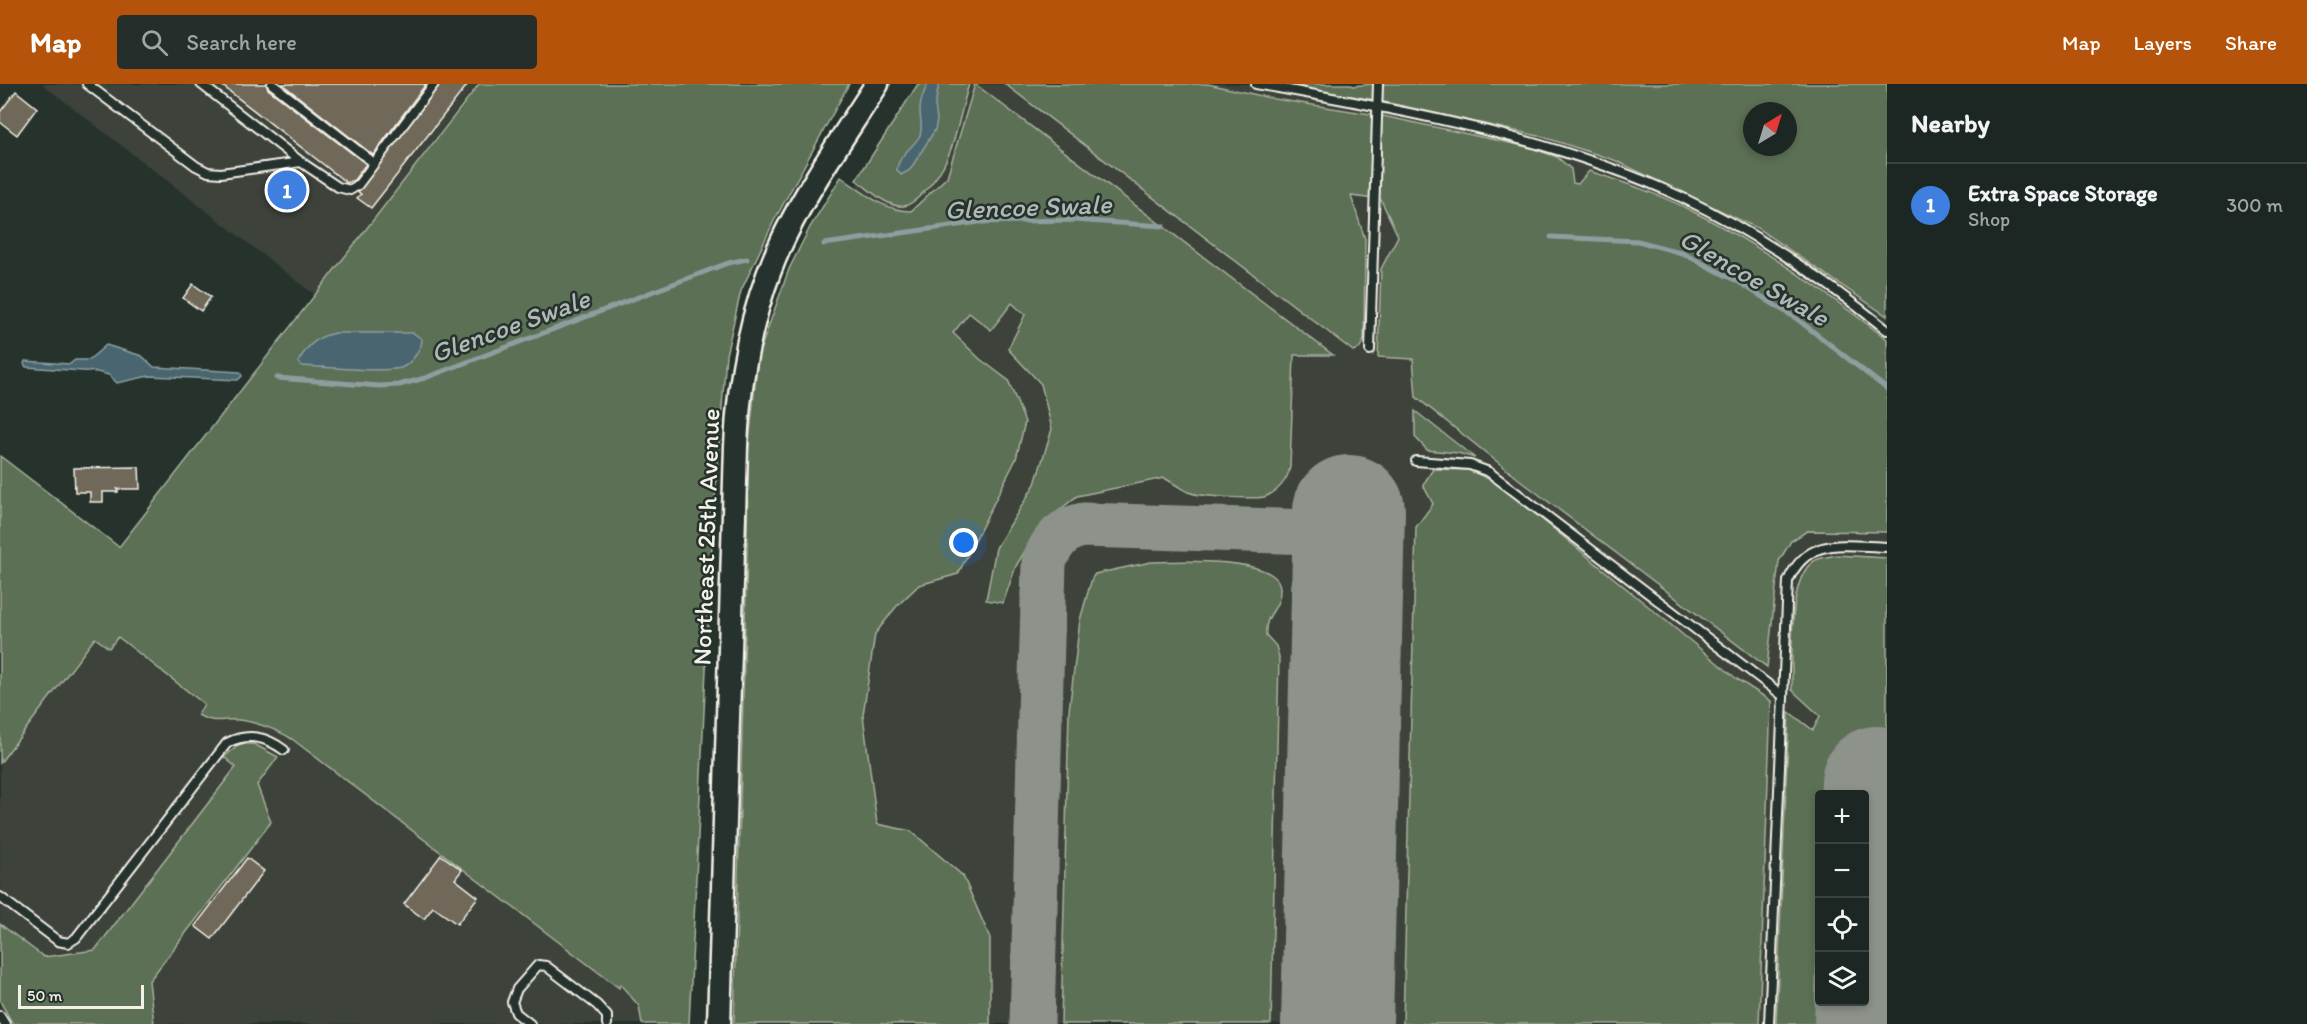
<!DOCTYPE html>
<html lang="en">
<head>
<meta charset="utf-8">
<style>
	body { margin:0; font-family:Itim,sans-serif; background:#252e2a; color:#f1f3f6 }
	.controls { position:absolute; right:18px; bottom:18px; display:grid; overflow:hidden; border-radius:6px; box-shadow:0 3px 9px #0003 }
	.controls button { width:54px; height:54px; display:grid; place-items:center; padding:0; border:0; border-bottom:2px solid #3a4340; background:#1c2622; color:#f1f3f6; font:30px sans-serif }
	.compass { position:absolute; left:1743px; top:18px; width:54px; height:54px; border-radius:50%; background:#1c2622; box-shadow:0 3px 9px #0003; rotate:38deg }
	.scale { position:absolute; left:18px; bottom:15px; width:126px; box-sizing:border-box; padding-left:6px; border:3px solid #f4f1e8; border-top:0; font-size:16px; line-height:21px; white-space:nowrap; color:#f4f1e8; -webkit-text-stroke:4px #26332d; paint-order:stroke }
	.you { position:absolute; left:964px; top:459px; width:21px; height:21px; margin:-15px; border:4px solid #fff; border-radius:50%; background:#1a73e8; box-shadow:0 0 0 9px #1a73e833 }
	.badge { display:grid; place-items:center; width:39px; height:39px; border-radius:50%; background:#b45309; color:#fff; font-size:20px; font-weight:700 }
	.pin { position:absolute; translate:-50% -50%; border:3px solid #fff; box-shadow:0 2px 6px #0006 }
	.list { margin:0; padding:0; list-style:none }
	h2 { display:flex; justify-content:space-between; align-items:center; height:78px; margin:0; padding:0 24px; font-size:26px }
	h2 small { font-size:20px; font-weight:400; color:#a0a5a5 }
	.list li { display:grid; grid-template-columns:39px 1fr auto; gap:18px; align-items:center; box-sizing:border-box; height:84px; padding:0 24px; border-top:2px solid #3a4340 }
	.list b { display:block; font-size:22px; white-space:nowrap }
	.list p { margin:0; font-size:20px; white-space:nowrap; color:#a0a5a5 }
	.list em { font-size:20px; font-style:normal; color:#a0a5a5 }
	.icon { flex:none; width:33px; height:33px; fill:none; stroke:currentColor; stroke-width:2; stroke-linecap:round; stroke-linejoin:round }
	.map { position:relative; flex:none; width:1887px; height:940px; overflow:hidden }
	header { display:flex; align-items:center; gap:36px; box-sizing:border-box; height:84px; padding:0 30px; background:#b45309; color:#fff }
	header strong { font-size:28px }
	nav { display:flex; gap:33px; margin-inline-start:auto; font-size:21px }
	.search { width:420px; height:54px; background:#252e2a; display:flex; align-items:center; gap:15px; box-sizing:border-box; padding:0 21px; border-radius:6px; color:#a0a5a5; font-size:22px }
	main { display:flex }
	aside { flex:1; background:#1c2622 }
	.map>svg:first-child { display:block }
</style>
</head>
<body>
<header>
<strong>Map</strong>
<div class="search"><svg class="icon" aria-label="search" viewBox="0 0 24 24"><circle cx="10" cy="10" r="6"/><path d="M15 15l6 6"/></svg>Search here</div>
<nav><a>Map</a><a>Layers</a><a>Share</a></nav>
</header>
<main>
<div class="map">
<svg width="1887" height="940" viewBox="0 0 1887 940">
	<rect width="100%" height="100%" fill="#26332d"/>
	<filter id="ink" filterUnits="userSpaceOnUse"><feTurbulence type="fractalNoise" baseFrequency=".0167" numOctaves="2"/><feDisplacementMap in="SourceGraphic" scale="12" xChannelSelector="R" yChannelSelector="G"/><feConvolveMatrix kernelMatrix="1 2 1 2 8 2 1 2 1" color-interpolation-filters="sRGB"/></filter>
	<g filter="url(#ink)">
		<g fill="#3c433a" fill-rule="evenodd">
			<path d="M42 0H477L315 211Z"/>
			<path d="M921 0H1887V940H760L855 103ZM1752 27H1788V63H1752ZM1820 710H1864V918H1820Z"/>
			<path d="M0 372 690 910 689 940H0Z"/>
		</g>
		<g fill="#5c7054" stroke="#a8b09e" stroke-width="1.5" fill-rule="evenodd">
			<path d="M479 0H849L774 137 741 207 726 271 713 440 689 940H642L639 922 620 900 619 904 292 655C278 646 256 638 239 636 220 634 217 641 198 631L204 620 118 553 109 564 95 554 0 679V372L119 463Z"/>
			<path d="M918 0H969C956 42 956 76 923 109 918 114 911 121 904 122 887 124 869 105 856 96Z"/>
			<path d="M975 0 1333 271H1294L1290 383C1288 396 1277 409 1264 413 1252 415 1199 413 1188 408 1180 404 1172 398 1164 394L1077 412 1039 443 1016 482 1003 519 986 516 996 464 1035 400 1052 345 1041 300 1008 265 1025 231 1012 219 991 246 969 229 953 249 980 275 1008 296 1025 338 1016 375 958 490 919 501 896 523 875 550 863 631 877 740 911 747 963 792 990 854V940H734L747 467 748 368 758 272 789 185 810 143 841 93C864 109 884 127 911 127L947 93Z"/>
			<path d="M1005 0H1208L1275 15 1383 32 1528 63 1557 73 1571 85 1573 99 1578 100 1589 87C1622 98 1656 109 1688 125 1759 160 1824 207 1887 255V448L1807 447 1791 457 1779 477 1767 583 1525 400 1416 313 1413 275 1378 273 1381 185 1398 152 1381 116 1351 112 1365 155 1364 256 1359 265 1353 267Z"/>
			<path d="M1280 0H1350L1353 2 1373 0H1887V232L1757 144 1614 76 1543 53 1375 16ZM1752 27H1788V63H1752Z"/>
			<path d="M1415 327 1475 374 1458 369 1427 366 1415 353Z"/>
			<path d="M1433 385 1469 386 1499 400 1737 595 1771 617 1759 940H1403L1416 443 1433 420 1423 401Z"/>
			<path d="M1836 471 1887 474V682L1843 680 1839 710H1820V918H1833V940H1776L1789 628 1813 646 1820 632 1792 606C1793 575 1786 495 1814 477 1819 473 1830 473 1836 471Z"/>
			<path d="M1151 478C1175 477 1279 472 1280 504 1281 527 1264 528 1266 551L1276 562 1279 573 1271 940H1061L1069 627 1080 536 1092 494 1095 490Z"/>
			<path d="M240 660H254L278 673 257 701 271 738 149 897 154 940H13L0 917V840L44 873 95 866 236 683 224 673Z"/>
		</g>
		<g fill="#4a6670" stroke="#8e9ea0" stroke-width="1.5">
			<path d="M928 0H939L935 21 937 36 935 46 910 86 901 91 897 86C898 70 914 64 920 51 923 42 920 36 920 27 920 17 923 9 928 0Z"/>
			<path d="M335 249H413L422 255C422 265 411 280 401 284 382 289 324 283 302 282L298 278C307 262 317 252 335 249Z"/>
			<path d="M106 261 142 272 154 283 240 288 242 292 238 296 149 292 117 299 109 291 97 288 26 283 24 280 25 277 70 280 75 276H89Z"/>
		</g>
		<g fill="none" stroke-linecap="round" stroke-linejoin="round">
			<g stroke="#8e9ea0" stroke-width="5">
				<path d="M1551 153 1638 157 1682 169 1737 197 1797 235 1887 305"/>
				<path d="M824 160 979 138 1073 136 1163 142"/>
				<path d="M277 294 379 302 399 301 425 294 728 179 747 175"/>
			</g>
			<g stroke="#8d928a" stroke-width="45">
				<path d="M1877 705 1887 706"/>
				<path d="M1032 940 1044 478C1051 458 1062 445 1083 441L1348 449"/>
			</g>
			<g stroke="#8d928a" stroke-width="112">
				<path d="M1337 940 1349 427"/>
				<path d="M1870 940 1877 698"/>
			</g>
		</g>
		<g fill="#706858" stroke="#f4f1e8" stroke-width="1.5">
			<path d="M220 0H266L268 5 366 80 354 96 347 99Z"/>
			<path d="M282 0H426L373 71Z"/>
			<path d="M440 0H468L371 124 357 114 361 110 358 108Z"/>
			<path d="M16 7 37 24 17 51 0 38V28Z"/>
			<path d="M193 200 211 213 201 227 183 214Z"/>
			<path d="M139 383 140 405H117L118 408H103V418H90V408H75L74 384Z"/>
			<path d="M441 771 462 786 455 795 478 813 457 840 433 823 424 835 404 820Z"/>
			<path d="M247 774 264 787 212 855 195 842Z"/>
		</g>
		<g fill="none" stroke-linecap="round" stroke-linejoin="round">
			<defs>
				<g id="service">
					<path d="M87 0 196 82 208 88 221 89 301 78"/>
					<path d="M201 0 301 78 338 103 350 106 358 101 434 0"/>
					<path d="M272 0 374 79"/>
					<path d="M1256 0C1399 26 1548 51 1681 113 1755 148 1824 195 1887 246"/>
					<path d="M1370 266 1378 0"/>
					<path d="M1416 377 1470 381 1489 388 1782 611"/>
					<path d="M0 813 58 857 68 859 76 854 227 659C248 649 265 652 284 666"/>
					<path d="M0 932 5 940"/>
					<path d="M530 940 516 929 512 918 517 905 538 881 546 882 597 921 607 932V940"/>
					<path d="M1769 940 1788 497C1808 451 1845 462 1887 463"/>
				</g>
				<path id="secondary" d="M719 940 736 362C739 289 754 214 786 149 812 97 846 49 877 0"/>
			</defs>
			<use href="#service" stroke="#f4f1e8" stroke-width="12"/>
			<use href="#secondary" stroke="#f4f1e8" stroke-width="27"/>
			<use href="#service" stroke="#26332d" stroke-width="8"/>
			<use href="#secondary" stroke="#26332d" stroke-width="22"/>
		</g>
	</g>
	<g text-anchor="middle" stroke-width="5" stroke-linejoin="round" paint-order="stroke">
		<g font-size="26" fill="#f4f1e8" stroke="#26332d">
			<text transform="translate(706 453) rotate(-88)" y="9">Northeast 25th Avenue</text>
		</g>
		<g font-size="27" font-style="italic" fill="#b0b9b8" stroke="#26332d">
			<text transform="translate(1028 123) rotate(-2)" y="9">Glencoe Swale</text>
			<text transform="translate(1754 194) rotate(30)" y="9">Glencoe Swale</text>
			<text transform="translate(510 242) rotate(-20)" y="9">Glencoe Swale</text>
		</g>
	</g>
</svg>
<div class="controls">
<button>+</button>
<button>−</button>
<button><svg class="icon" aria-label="locate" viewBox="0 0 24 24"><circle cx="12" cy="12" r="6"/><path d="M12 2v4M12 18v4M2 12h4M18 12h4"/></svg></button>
<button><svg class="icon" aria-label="layers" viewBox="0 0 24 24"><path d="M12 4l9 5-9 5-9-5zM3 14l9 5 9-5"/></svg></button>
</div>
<svg class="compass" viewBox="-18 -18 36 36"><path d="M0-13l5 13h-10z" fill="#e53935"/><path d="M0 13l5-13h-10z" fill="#a0a5a5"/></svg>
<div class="scale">50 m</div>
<div class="you"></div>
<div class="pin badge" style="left:287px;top:106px;background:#3f7fe0">1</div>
</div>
<aside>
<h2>Nearby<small></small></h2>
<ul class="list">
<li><span class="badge" style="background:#3f7fe0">1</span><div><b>Extra Space Storage</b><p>Shop</p></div><em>300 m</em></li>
</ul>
</aside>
</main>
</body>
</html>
